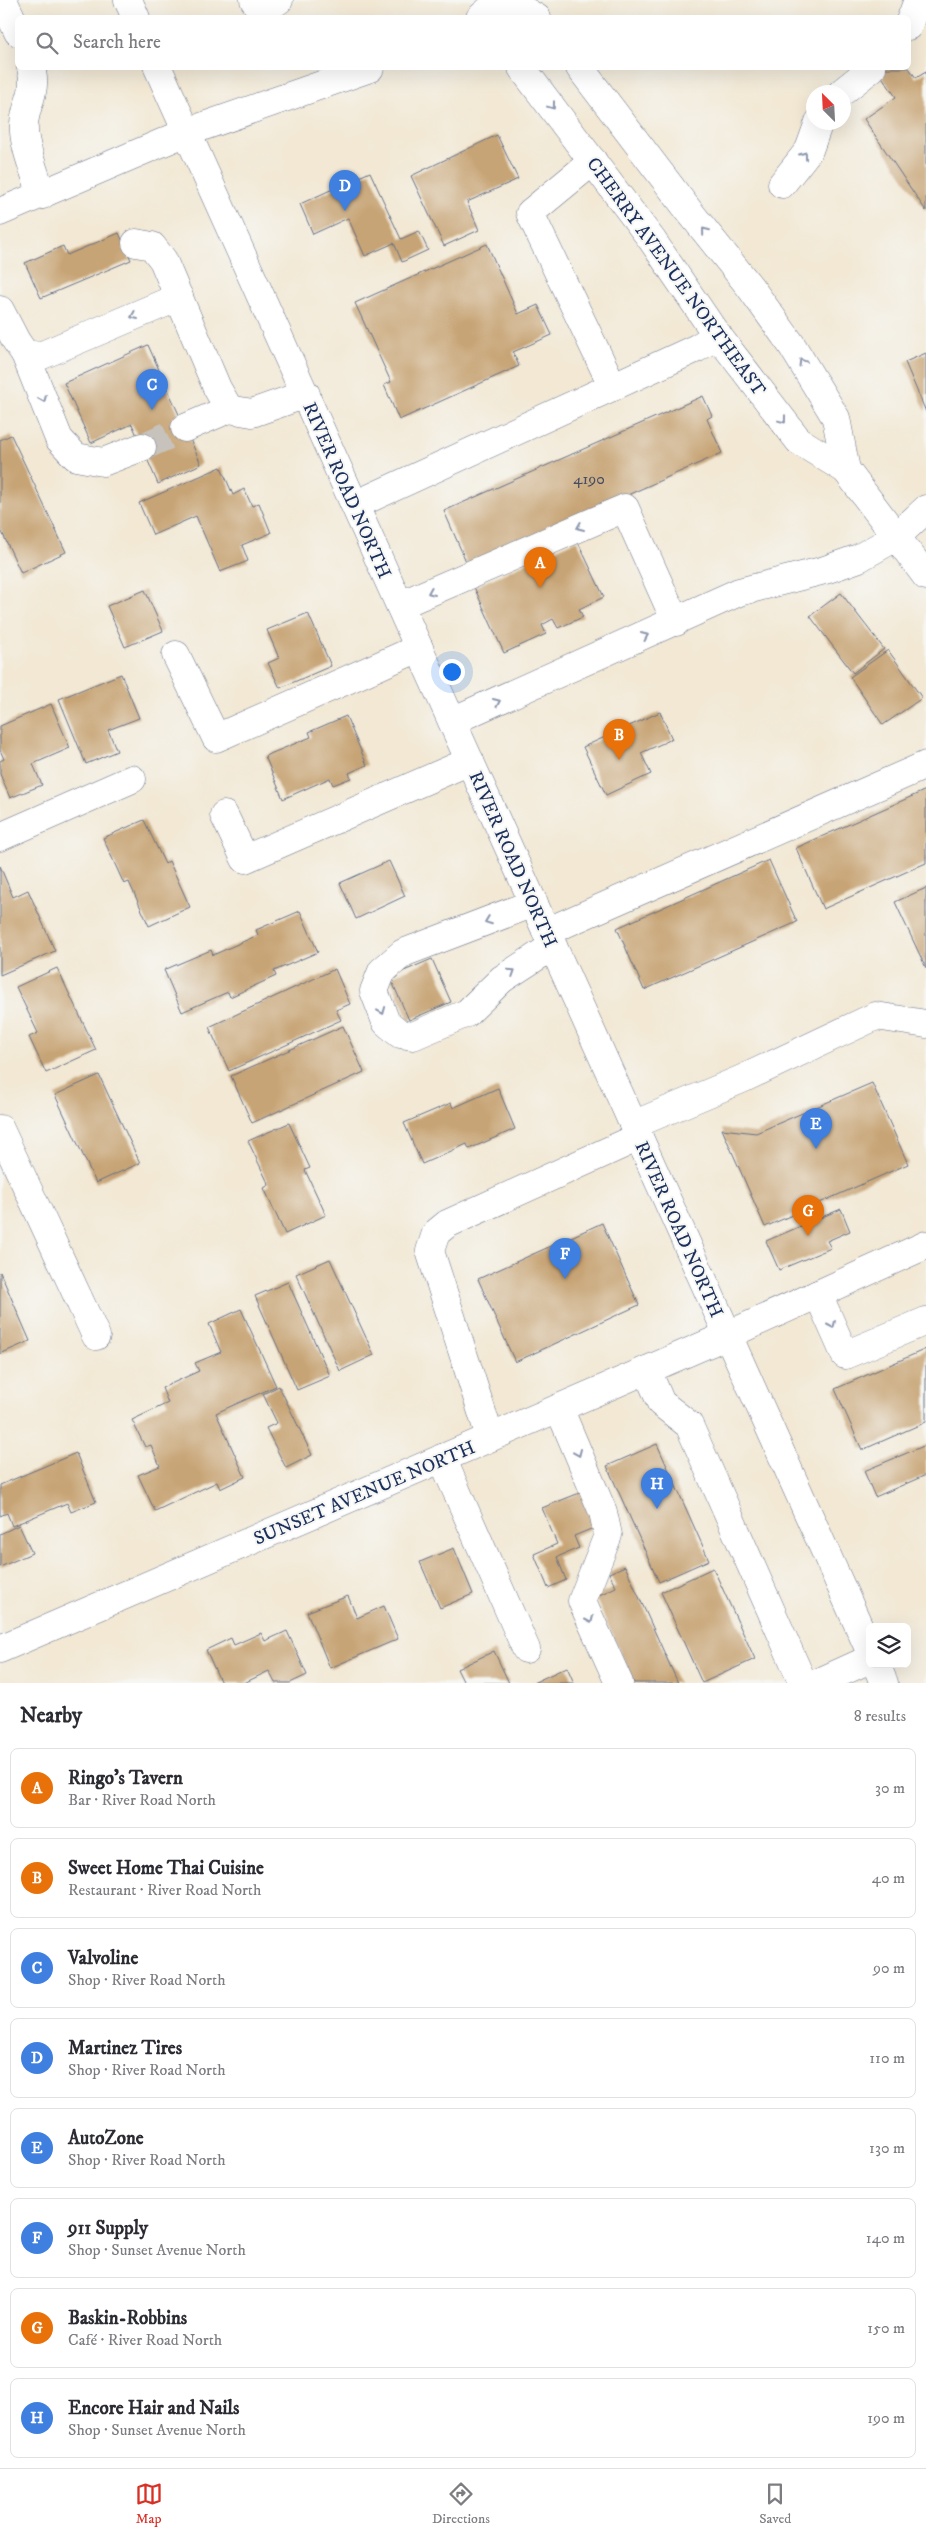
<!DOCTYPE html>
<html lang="en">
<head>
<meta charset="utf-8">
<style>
	body { margin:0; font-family:"IM FELL DW Pica",serif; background:#f2f2f3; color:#2b2b33 }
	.controls { position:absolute; right:15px; bottom:15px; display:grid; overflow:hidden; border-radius:8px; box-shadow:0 5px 20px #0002 }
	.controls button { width:45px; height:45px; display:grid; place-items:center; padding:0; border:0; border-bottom:1px solid #e1e1e2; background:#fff; color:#2b2b33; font:25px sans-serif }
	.compass { position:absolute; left:806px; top:85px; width:45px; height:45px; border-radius:50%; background:#fff; box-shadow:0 5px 20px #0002; rotate:336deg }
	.you { position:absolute; left:451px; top:671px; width:18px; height:18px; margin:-12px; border:4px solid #fff; border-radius:50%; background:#1a73e8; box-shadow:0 0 0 8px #1a73e833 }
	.badge { display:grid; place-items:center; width:32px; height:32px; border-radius:50%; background:#d93025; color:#fff; font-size:16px; font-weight:700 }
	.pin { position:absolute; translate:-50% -41px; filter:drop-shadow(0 1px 2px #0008) }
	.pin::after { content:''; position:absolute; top:26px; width:18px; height:15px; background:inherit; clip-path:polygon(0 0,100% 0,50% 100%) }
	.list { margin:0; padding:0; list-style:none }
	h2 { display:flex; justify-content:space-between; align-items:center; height:65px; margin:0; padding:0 20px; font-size:21px }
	h2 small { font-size:16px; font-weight:400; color:#7c7c81 }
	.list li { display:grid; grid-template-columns:32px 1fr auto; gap:15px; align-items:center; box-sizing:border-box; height:80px; margin:0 10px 10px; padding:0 10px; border:1px solid #e1e1e2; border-radius:8px }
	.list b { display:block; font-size:19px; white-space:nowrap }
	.list p { margin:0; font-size:16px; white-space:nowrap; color:#7c7c81 }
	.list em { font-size:16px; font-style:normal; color:#7c7c81 }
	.icon { flex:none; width:28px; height:28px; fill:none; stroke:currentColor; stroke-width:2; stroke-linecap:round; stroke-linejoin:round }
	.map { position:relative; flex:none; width:926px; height:1683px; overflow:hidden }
	.search { position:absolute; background:#fff; box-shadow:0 5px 20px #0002; left:15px; right:15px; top:15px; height:55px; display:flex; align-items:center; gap:12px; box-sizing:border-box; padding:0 18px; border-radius:8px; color:#7c7c81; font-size:19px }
	.sheet { height:785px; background:#fff }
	nav { display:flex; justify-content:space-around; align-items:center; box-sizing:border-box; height:70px; border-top:1px solid #e1e1e2; background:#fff; font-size:14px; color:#7c7c81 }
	nav a { display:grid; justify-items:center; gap:2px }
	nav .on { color:#d93025 }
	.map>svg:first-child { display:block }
</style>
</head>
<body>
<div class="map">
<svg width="926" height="1683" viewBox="0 0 926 1683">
	<rect width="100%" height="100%" fill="#f6f6f2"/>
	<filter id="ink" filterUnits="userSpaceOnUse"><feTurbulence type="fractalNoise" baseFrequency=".02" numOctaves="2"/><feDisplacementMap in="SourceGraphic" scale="10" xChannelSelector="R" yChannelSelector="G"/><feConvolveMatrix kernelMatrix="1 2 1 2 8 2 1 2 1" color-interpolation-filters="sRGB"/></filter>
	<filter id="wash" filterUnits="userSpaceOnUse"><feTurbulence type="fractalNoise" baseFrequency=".0096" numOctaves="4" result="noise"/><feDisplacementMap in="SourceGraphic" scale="20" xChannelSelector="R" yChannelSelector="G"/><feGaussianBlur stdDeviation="1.12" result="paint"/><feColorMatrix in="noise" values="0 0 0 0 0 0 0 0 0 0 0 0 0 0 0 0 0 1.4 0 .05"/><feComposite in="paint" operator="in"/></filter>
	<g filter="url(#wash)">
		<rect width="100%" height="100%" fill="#f2e8d4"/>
		<g id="blocks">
			<g fill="#c7a476">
				<path d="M876 68H909L916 78 926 72V211L864 119 896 97Z"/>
				<path d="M497 135 518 179 467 202 479 230 444 246 411 176Z"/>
				<path d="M370 172 401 239 419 231 428 250 402 262 394 243 365 256 348 218 313 234 300 204Z"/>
				<path d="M119 233 131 260 41 298 25 263 63 246 67 255Z"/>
				<path d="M487 244 518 314 538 305 552 335 513 352 519 366 399 420 384 385 391 382 355 303Z"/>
				<path d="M148 345 201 464 158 484 132 424 91 443 64 383Z"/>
				<path d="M926 353V412L905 362Z"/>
				<path d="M703 396 712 416 707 419 722 453 468 566 444 511Z"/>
				<path d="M11 435 66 552 21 573 0 528V440Z"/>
				<path d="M221 467 233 495 244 489 252 506 259 503 271 533 242 545 248 561 220 572 196 516 153 535 139 503Z"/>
				<path d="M577 540 604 597 579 609 583 617 558 628 553 619 542 625 546 634 504 653 474 587Z"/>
				<path d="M145 590 163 631 125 647 107 606Z"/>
				<path d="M841 593 884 649 853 673 810 616Z"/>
				<path d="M308 613 331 666 280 688 268 663 279 658 267 630Z"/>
				<path d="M888 650 922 698 883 725 850 677Z"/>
				<path d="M121 674 139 718 108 730 117 751 86 764 59 699Z"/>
				<path d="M51 704 70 748 33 764 42 785 10 798 0 774V761L4 759 0 750V726Z"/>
				<path d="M660 712 672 739 641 753 651 774 606 795 583 747Z"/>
				<path d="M346 716 367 765 349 773 351 778 333 785 330 778 283 799 265 756 311 737 309 732Z"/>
				<path d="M926 790V863L823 909 796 848Z"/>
				<path d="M144 820 165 864 169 861 190 907 149 926 129 882 124 884 103 838Z"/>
				<path d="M769 860 797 922 644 990 617 928Z"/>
				<path d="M389 861 405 896 356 919 340 883Z"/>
				<path d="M0 866 13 897 28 890 55 951 0 975Z"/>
				<path d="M926 888V968L895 902Z"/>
				<path d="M300 911 318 952 274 971 276 976 230 997 228 992 182 1012 164 970 211 950 213 955 258 935 256 930Z"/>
				<path d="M432 959 451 1002 409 1020 390 977Z"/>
				<path d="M57 968 96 1050 46 1073 29 1037 38 1033 16 987Z"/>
				<path d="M335 969 350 1004 336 1010 341 1020 229 1071 209 1027Z"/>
				<path d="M343 1026 364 1072 252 1123 231 1076Z"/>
				<path d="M99 1075 140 1163 96 1183 55 1095Z"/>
				<path d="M872 1083 908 1164 765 1227 722 1129 756 1133Z"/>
				<path d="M498 1088 515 1129 469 1149 467 1144 422 1164 404 1123 451 1103 453 1108Z"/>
				<path d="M289 1123 310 1168 305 1170 326 1215 285 1234 264 1188 269 1185 248 1141Z"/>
				<path d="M841 1209 850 1231 827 1241 831 1248 779 1270 766 1241Z"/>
				<path d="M602 1223 639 1305 515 1362 478 1279Z"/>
				<path d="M330 1259 374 1355 340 1371 296 1274Z"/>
				<path d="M0 1272 30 1341 0 1354Z"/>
				<path d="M288 1282 330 1376 297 1390 255 1296Z"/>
				<path d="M241 1309 276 1386 216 1413 245 1477 220 1489 217 1482 155 1511 138 1475 160 1466 151 1445 145 1447 132 1420 168 1403 162 1388 199 1371 195 1363 221 1352 209 1324Z"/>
				<path d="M926 1349V1422L862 1450 835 1389Z"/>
				<path d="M279 1386 312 1455 286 1468 266 1428 277 1423 263 1394Z"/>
				<path d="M657 1444 709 1560 659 1582 607 1466Z"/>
				<path d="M926 1445V1475L875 1497 864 1471Z"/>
				<path d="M76 1453 96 1502 71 1512 67 1503 12 1526 7 1513 0 1516V1485Z"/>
				<path d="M582 1492 596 1527 574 1536 579 1548 557 1557 566 1580 548 1588 534 1554 557 1544 542 1508Z"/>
				<path d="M19 1525 32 1553 0 1567V1534Z"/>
				<path d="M454 1548 473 1594 440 1608 420 1562Z"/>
				<path d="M625 1566 678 1683H634L595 1597 616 1587 609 1573Z"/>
				<path d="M713 1568 755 1659 702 1683 661 1592Z"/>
				<path d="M348 1596 357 1618 384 1606 398 1639 330 1668 307 1612Z"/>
				<path d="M287 1631 307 1675 290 1683H275L269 1671 244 1683H221L206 1650 231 1638 234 1645 261 1633 265 1641Z"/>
				<path d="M494 1651 509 1683H464L457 1669Z"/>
				<path d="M567 1667 574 1683H533Z"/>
			</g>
		</g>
	</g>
	<g filter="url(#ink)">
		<use href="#blocks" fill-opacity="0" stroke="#667087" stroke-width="1"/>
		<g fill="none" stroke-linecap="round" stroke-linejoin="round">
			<path stroke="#c7c3bc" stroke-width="28" stroke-dasharray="28 14" stroke-linecap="butt" d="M142 447 185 428"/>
			<defs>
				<g id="minor">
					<path d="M3 0 18 32"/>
					<path d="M254 0 262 12 279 0"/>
					<path d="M908 26 918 0"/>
					<path d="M31 68C38 91 26 102 24 124 22 143 36 175 42 195"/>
					<path d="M842 92 872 68"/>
					<path d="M593 161 530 213 613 387"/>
					<path d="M782 184 809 150 819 122"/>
					<path d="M0 212 187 132"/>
					<path d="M136 243 152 246 163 260 217 388 229 409 252 413 306 394"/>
					<path d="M0 310 16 341 25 354 40 356 179 297"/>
					<path d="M25 354 59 439 76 457 103 462 142 447"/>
					<path d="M185 428 229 409"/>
					<path d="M355 505 697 348 718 335"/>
					<path d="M400 605 625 508 676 622"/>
					<path d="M176 655 216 738 419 648"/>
					<path d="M452 721 739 592 825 570 859 558 896 537 926 509"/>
					<path d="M224 815 245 859 470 761"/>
					<path d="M0 837 132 779"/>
					<path d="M534 903 403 953 382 971 374 991 386 1022 400 1034 413 1036 467 1013 502 979 553 946"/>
					<path d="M546 932 926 765"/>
					<path d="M633 1125 742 1079 876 1016 926 1024"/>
					<path d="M0 1129 96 1336"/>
					<path d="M818 1294 845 1355 926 1321"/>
					<path d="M647 1370 661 1403 689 1425 803 1683"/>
					<path d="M559 1408 603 1512 608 1535 582 1601 619 1683"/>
					<path d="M490 1437 430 1251 436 1233 447 1224 639 1137"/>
					<path d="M442 1458 526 1649"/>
					<path d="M0 1649 728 1335 926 1245"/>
					<path d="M817 1683 870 1659"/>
				</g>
				<g id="major">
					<path d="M128 0 136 18"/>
					<path d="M506 0 537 18"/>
					<path d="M480 18 500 0"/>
					<path d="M158 68 870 1651"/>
					<path d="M522 68 652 240 712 328 799 441 846 470 926 576"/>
					<path d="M580 68 689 211 750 287 791 344 836 418 846 470"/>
					<path d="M187 132 370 68"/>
					<path d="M876 1664 884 1683"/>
				</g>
			</defs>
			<use href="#minor" stroke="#667087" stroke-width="29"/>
			<use href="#major" stroke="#667087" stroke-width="29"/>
			<use href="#minor" stroke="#fff" stroke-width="28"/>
			<use href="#major" stroke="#fff" stroke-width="28"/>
		</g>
		<defs><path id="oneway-chevron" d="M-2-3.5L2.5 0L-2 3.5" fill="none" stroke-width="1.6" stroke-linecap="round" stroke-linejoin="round" transform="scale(1.25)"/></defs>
		<g stroke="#8d97ae">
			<use href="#oneway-chevron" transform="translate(552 106) rotate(53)"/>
			<use href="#oneway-chevron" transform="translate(804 155) rotate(-54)"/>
			<use href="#oneway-chevron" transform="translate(705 231) rotate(-129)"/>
			<use href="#oneway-chevron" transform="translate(134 316) rotate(157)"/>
			<use href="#oneway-chevron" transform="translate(802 362) rotate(-121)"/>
			<use href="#oneway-chevron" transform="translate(43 399) rotate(68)"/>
			<use href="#oneway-chevron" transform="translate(783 420) rotate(53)"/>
			<use href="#oneway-chevron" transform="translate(580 527) rotate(157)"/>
			<use href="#oneway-chevron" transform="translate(431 592) rotate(157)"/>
			<use href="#oneway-chevron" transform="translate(645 636) rotate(-24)"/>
			<use href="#oneway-chevron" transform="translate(497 702) rotate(-24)"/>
			<use href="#oneway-chevron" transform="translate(488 921) rotate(159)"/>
			<use href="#oneway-chevron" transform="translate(512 972) rotate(-33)"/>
			<use href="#oneway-chevron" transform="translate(382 1011) rotate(68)"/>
			<use href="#oneway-chevron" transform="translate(832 1325) rotate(66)"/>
			<use href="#oneway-chevron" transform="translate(578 1453) rotate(67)"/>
			<use href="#oneway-chevron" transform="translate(590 1620) rotate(66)"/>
		</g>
	</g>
	<g text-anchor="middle" stroke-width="4" stroke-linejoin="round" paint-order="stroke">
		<g font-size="16" fill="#464c64">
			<text x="589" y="484">4190</text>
		</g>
		<g font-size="19" fill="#1b2f5e" stroke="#f6f6f2">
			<text transform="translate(677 276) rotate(54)" y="7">CHERRY AVENUE NORTHEAST</text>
			<text transform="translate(348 490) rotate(66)" y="7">RIVER ROAD NORTH</text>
			<text transform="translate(514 859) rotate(66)" y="7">RIVER ROAD NORTH</text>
			<text transform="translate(680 1229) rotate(66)" y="7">RIVER ROAD NORTH</text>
			<text transform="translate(364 1492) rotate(-23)" y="7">SUNSET AVENUE NORTH</text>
		</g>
	</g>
</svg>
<div class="controls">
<button><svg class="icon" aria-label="layers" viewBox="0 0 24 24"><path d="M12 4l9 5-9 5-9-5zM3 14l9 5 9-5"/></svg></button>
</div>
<svg class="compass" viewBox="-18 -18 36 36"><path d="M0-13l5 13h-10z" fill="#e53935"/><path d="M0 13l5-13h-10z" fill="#7c7c81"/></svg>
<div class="you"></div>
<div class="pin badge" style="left:540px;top:588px;background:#e8710a">A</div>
<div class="pin badge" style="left:619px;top:760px;background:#e8710a">B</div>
<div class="pin badge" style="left:152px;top:410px;background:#3f7fe0">C</div>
<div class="pin badge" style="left:345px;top:211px;background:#3f7fe0">D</div>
<div class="pin badge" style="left:816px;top:1149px;background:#3f7fe0">E</div>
<div class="pin badge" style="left:565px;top:1279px;background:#3f7fe0">F</div>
<div class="pin badge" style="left:808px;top:1236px;background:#e8710a">G</div>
<div class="pin badge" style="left:657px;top:1509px;background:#3f7fe0">H</div>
<div class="search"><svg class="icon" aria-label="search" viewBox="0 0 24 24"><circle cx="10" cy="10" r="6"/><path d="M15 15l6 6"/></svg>Search here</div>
</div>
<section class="sheet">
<h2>Nearby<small>8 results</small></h2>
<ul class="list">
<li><span class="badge" style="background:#e8710a">A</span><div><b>Ringo's Tavern</b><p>Bar · River Road North</p></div><em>30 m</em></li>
<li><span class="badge" style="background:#e8710a">B</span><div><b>Sweet Home Thai Cuisine</b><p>Restaurant · River Road North</p></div><em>40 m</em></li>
<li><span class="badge" style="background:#3f7fe0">C</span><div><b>Valvoline</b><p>Shop · River Road North</p></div><em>90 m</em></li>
<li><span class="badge" style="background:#3f7fe0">D</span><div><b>Martinez Tires</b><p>Shop · River Road North</p></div><em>110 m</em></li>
<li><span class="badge" style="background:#3f7fe0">E</span><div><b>AutoZone</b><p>Shop · River Road North</p></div><em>130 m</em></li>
<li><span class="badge" style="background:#3f7fe0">F</span><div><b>911 Supply</b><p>Shop · Sunset Avenue North</p></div><em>140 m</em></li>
<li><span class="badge" style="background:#e8710a">G</span><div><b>Baskin-Robbins</b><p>Café · River Road North</p></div><em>150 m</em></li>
<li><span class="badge" style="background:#3f7fe0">H</span><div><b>Encore Hair and Nails</b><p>Shop · Sunset Avenue North</p></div><em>190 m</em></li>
</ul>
</section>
<nav>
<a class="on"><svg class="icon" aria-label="map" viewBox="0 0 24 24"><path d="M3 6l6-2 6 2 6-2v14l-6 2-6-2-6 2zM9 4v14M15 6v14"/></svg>Map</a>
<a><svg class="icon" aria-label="directions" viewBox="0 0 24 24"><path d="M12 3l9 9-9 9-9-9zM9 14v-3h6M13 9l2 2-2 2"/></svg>Directions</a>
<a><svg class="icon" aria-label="saved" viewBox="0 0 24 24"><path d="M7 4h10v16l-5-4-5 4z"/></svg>Saved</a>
</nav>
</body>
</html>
